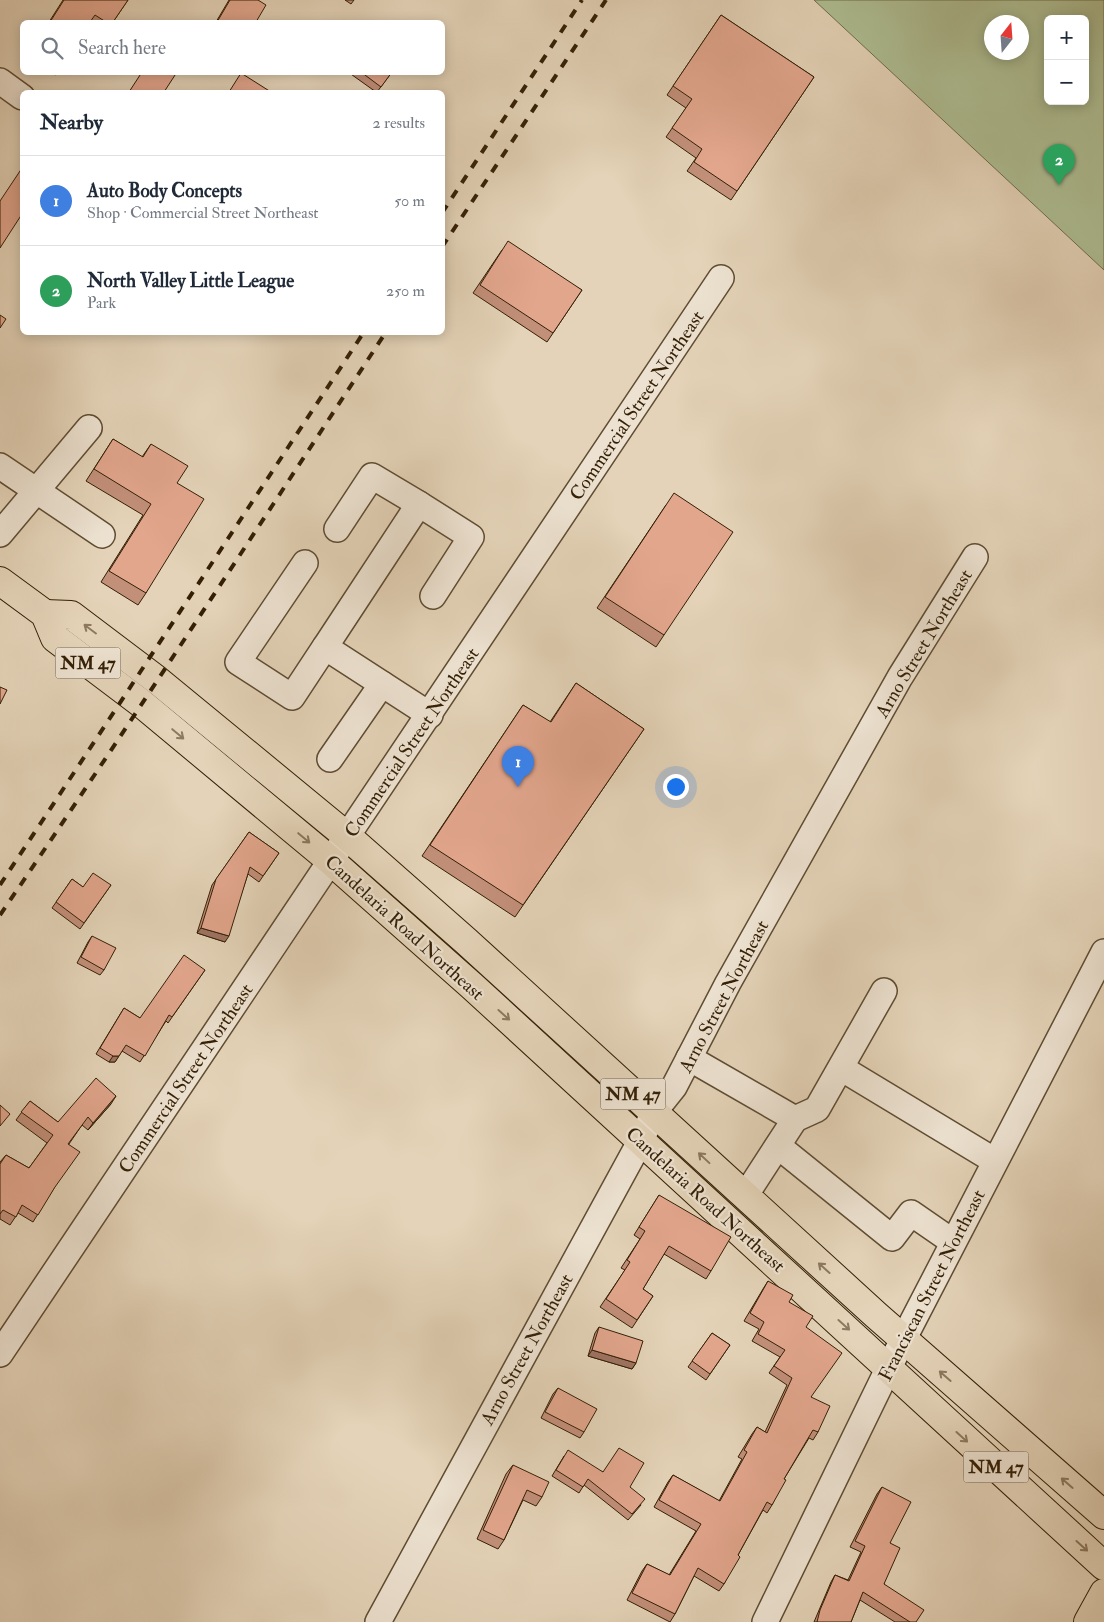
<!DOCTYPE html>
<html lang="en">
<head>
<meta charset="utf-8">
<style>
	body { margin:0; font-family:"IM FELL Double Pica",serif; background:#f2f2f3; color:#1f2937 }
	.controls { position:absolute; right:15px; top:15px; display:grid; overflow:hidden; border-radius:8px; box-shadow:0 2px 12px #0003 }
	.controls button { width:45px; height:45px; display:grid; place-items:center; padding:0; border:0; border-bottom:1px solid #e0e1e3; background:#fff; color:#1f2937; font:25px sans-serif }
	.compass { position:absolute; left:984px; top:15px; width:45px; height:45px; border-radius:50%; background:#fff; box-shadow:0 2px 12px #0003; rotate:17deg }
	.you { position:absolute; left:675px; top:786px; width:18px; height:18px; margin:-12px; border:4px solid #fff; border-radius:50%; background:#1a73e8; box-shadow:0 0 0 8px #1a73e833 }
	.badge { display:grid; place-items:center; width:32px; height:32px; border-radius:50%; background:#8f2418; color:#fff; font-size:16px; font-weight:700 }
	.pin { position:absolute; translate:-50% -41px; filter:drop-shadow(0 1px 2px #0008) }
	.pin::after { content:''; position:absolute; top:26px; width:18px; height:15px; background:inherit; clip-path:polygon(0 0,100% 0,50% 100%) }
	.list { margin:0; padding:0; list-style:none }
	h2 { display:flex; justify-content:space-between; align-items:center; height:65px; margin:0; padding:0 20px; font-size:21px }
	h2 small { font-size:16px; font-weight:400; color:#747a83 }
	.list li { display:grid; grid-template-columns:32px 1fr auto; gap:15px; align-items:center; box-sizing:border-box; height:90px; padding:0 20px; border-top:1px solid #e0e1e3 }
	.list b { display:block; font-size:19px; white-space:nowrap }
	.list p { margin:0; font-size:16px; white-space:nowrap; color:#747a83 }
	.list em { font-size:16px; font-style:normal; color:#747a83 }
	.icon { flex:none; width:28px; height:28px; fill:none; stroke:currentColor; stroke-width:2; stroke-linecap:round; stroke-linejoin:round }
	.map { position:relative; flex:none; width:1104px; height:1622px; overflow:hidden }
	.search { position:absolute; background:#fff; box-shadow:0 2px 12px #0003; left:20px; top:20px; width:425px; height:55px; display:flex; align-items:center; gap:12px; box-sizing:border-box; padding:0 18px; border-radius:8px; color:#747a83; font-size:19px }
	.panel { position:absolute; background:#fff; box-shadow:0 2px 12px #0003; left:20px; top:90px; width:425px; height:245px; border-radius:8px }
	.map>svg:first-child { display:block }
</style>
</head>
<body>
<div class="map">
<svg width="1104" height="1622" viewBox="0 0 1104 1622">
	<rect width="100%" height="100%" fill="#e4d3b8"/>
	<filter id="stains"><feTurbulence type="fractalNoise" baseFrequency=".004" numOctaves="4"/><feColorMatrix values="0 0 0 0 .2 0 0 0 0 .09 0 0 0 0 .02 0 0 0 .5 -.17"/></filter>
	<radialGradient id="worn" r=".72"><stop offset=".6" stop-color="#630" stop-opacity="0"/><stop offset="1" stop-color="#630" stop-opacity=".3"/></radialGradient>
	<path fill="#aebe93" stroke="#706e4c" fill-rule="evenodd" d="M814 0H1104V270ZM1048 19H1085V101H1048ZM992 22H1022V52H992Z"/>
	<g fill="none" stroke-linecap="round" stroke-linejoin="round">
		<defs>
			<g id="minor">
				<path d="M0 81 22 97"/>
				<path d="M0 466 102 535"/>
				<path d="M337 529 372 476 419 504"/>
				<path d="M0 534 89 428"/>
				<path d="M305 563 238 662 292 697 325 647"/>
				<path d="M430 715 325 647 419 504 471 537 433 596"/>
				<path d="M330 759 382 684"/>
				<path d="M689 1058 795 1119 745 1196"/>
				<path d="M841 1068 995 1161"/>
				<path d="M795 1119 817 1109 884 991"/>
				<path d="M778 1146 892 1238 911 1213 953 1242"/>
				<path d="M0 1354 721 278"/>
				<path d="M378 1622 641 1140 654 1112 674 1087 728 983 900 677 975 557"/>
				<path d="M765 1622 889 1367 1104 952"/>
			</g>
			<g id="major">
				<path d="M0 581 45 614 55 638 141 703 331 861 472 986 1104 1566"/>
				<path d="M45 614 71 615 157 680 348 837 466 941 876 1315 1104 1515"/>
				<path d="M1088 1622 1104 1593"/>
			</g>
		</defs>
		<use href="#minor" stroke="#5f4c32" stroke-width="28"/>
		<use href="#major" stroke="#331f05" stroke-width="30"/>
		<use href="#minor" stroke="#ede2d1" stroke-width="25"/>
		<use href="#major" stroke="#e4d3b8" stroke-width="28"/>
		<g stroke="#331f05" stroke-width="4" stroke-dasharray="9 9" stroke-linecap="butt">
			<path d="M442 213 582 0"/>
			<path d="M442 247 606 0"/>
			<path d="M0 885 364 332"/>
			<path d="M0 915C131 723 258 527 386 332"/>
		</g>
	</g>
	<g fill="#c28f79" stroke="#331f05">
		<path d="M63 0H128L113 22H49Z"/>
		<path d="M229 0H258L256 22H216Z"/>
		<path d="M345 0H354L351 4Z"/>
		<path d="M721 15 814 77 731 200 687 171 696 158 666 137 686 108 667 95Z"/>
		<path d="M51 72H58L56 75Z"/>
		<path d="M348 72H392L377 92H376Z"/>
		<path d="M502 250 582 290 547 342 473 293Z"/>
		<path d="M113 439 142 457 151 444 177 483 146 593 138 605 101 582 143 515 86 481Z"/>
		<path d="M666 505 664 635 656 647 597 608Z"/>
		<path d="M576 683 644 729 515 917 422 856 523 705 550 722Z"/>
		<path d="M249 832 279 853 259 882 248 874 225 942 197 933 212 885Z"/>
		<path d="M72 879 83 887 111 885 80 929 52 908Z"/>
		<path d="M92 936 104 970 100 975 77 963 88 942Z"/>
		<path d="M205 970 168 1023 166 1021 140 1062 122 1051 115 1062H109L96 1054 124 1008 140 1018Z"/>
		<path d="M30 1101 58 1122 111 1104 88 1130 82 1125 69 1144 54 1188 33 1222 18 1213 10 1225 0 1219V1162L6 1155 29 1168 47 1143 16 1120Z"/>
		<path d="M659 1195 711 1271 706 1279 664 1254 643 1289 653 1296 632 1328 600 1307 625 1270 621 1268 640 1239 634 1235Z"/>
		<path d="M768 1281 789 1302 806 1327 811 1397 818 1432 813 1440 809 1438 784 1479 772 1505 767 1513 763 1510 738 1555 724 1584 719 1591 694 1576 675 1614 670 1622 627 1600 642 1571 647 1564 669 1575 696 1531 654 1507 668 1482 673 1475 719 1501 742 1459 738 1457 752 1434 757 1427 765 1432 787 1385 769 1373 780 1357 752 1341 759 1329 744 1321 763 1289Z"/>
		<path d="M599 1327 636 1363 632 1369 588 1356 595 1333Z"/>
		<path d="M712 1333 730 1345 706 1380 688 1367Z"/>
		<path d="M558 1388 584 1432 580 1438 541 1418 553 1394Z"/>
		<path d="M564 1456 603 1472 630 1487 641 1505 628 1520 584 1485 579 1493 552 1476Z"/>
		<path d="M513 1465 542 1497 536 1506 523 1500 504 1540 498 1549 477 1539 506 1474Z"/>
		<path d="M882 1487 890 1543 884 1584 916 1622H895L860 1600 851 1622H814L831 1582 835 1575 848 1580 861 1552 850 1547 877 1494Z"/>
	</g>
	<g fill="#9e7463" stroke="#331f05">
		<path d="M201 928 229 936 225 942 197 933Z"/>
		<path d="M113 1056H119L115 1062H109Z"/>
		<path d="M116 1096 111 1104 88 1130 93 1123Z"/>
		<path d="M592 1350 636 1363 632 1369 588 1356Z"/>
	</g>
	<g fill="#e2a68d" stroke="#331f05">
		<path d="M64 0H128L113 22H106L95 15 90 22H50Z"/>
		<path d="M230 0H258L266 5 256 22H217Z"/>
		<path d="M721 15 814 77 737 191 694 162 702 149 672 128 692 99 673 86Z"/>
		<path d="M142 72H177L164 92H129Z"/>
		<path d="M361 72H392L381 87Z"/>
		<path d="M241 73 271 92H229Z"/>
		<path d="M22 168V214L0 248V201Z"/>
		<path d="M508 241 582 290 553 333 480 285Z"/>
		<path d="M0 315 6 319 0 328Z"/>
		<path d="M113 439 143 457 151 444 188 466 177 483 204 499 146 593 109 571 151 504 94 469Z"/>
		<path d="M674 493 733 532 664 635 605 597Z"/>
		<path d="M576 683 644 729 523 905 430 845 523 705 551 722Z"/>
		<path d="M0 687 7 690 0 704Z"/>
		<path d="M249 832 279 853 263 876 250 867 229 936 201 928 216 879Z"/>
		<path d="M93 873 111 885 84 923 56 902 72 879 83 887Z"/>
		<path d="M92 936 116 948 104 970 81 957Z"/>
		<path d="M184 955 205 970 172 1017 169 1015 145 1056 126 1045 119 1056H113L100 1048 124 1008 140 1018Z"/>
		<path d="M96 1078 116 1096 93 1123 88 1117 68 1144 80 1152 55 1187 38 1215 22 1205 16 1217 3 1210 0 1214V1164L6 1155 29 1168 53 1135 21 1112 30 1101 58 1122Z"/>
		<path d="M0 1105 10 1114 0 1126Z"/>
		<path d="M659 1195 731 1237 711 1271 669 1246 643 1289 653 1296 637 1320 606 1299 630 1262 627 1260 645 1231 639 1227Z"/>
		<path d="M768 1281 793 1295 789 1302 813 1316 806 1327 842 1353 811 1397 830 1406 818 1432 813 1430 784 1479 786 1480 772 1505 767 1502 738 1555 740 1557 724 1584 698 1568 675 1614 632 1593 647 1564 670 1575 701 1524 659 1500 673 1475 720 1501 747 1452 744 1450 757 1427 767 1433 792 1378 774 1366 785 1350 758 1334 764 1322 750 1313Z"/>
		<path d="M599 1327 643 1341 636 1363 592 1350Z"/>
		<path d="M712 1333 730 1345 710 1374 692 1361Z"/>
		<path d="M558 1388 597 1409 584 1432 545 1412Z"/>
		<path d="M619 1448 644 1463 630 1487 645 1499 632 1514 588 1479 583 1487 556 1470 568 1450 603 1472Z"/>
		<path d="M513 1465 549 1482 542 1497 527 1490 504 1540 483 1530Z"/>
		<path d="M882 1487 911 1502 890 1543 900 1548 884 1584 924 1610 916 1622H910L863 1592 851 1622H817L820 1610 835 1575 849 1581 865 1546 855 1541Z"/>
	</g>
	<defs><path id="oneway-shaft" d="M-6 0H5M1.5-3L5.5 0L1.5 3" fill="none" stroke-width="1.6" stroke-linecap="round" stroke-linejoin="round" transform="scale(1.25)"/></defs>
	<g stroke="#8c795e">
		<use href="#oneway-shaft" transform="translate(90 629) rotate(-143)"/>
		<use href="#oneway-shaft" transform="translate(178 734) rotate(40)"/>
		<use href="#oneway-shaft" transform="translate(304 838) rotate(40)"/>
		<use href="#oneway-shaft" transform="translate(504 1015) rotate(42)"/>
		<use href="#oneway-shaft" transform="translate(704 1158) rotate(-137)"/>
		<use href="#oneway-shaft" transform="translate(824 1268) rotate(-138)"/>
		<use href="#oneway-shaft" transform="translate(844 1325) rotate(42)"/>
		<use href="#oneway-shaft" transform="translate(945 1376) rotate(-139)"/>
		<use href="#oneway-shaft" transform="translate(962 1437) rotate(42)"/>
		<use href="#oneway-shaft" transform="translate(1067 1483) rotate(-139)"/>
		<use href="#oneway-shaft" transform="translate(1082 1546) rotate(42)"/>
	</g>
	<g text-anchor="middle" stroke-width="4.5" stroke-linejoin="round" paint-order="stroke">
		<g fill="#ede2d1" stroke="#6b5a42" stroke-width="1">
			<rect x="55.5" y="647.5" width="65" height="31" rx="4"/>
			<rect x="600.5" y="1078.5" width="65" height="31" rx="4"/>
			<rect x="963.5" y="1451.5" width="65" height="31" rx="4"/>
		</g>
		<g font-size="18" font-weight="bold" fill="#331f05">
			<text x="88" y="669">NM 47</text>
			<text x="633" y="1100">NM 47</text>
			<text x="996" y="1473">NM 47</text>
		</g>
		<g font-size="19" fill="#331f05" stroke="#ede2d1">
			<text transform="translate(636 405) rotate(-56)" y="7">Commercial Street Northeast</text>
			<text transform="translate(923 643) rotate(-59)" y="7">Arno Street Northeast</text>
			<text transform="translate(411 742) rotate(-56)" y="7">Commercial Street Northeast</text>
			<text transform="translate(405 927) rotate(42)" y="7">Candelaria Road Northeast</text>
			<text transform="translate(723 996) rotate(-62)" y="7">Arno Street Northeast</text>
			<text transform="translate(185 1078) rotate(-56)" y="7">Commercial Street Northeast</text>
			<text transform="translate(706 1199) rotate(42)" y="7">Candelaria Road Northeast</text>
			<text transform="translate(931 1285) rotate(-63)" y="7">Franciscan Street Northeast</text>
			<text transform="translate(526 1349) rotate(-61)" y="7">Arno Street Northeast</text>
		</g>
	</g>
	<rect width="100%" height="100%" filter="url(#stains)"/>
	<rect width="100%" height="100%" fill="url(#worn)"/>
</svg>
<div class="controls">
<button>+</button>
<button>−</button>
</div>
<svg class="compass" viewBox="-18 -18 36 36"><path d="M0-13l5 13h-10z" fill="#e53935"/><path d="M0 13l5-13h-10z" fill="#747a83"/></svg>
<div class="you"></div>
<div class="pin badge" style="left:518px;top:787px;background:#3f7fe0">1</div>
<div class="pin badge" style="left:1059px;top:185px;background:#2e9e5b">2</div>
<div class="search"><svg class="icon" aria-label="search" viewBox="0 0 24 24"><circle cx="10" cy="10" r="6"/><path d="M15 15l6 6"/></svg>Search here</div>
<section class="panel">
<h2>Nearby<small>2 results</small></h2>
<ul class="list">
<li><span class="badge" style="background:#3f7fe0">1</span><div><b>Auto Body Concepts</b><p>Shop · Commercial Street Northeast</p></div><em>50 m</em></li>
<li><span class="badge" style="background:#2e9e5b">2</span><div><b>North Valley Little League</b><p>Park</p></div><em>250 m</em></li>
</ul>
</section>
</div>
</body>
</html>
